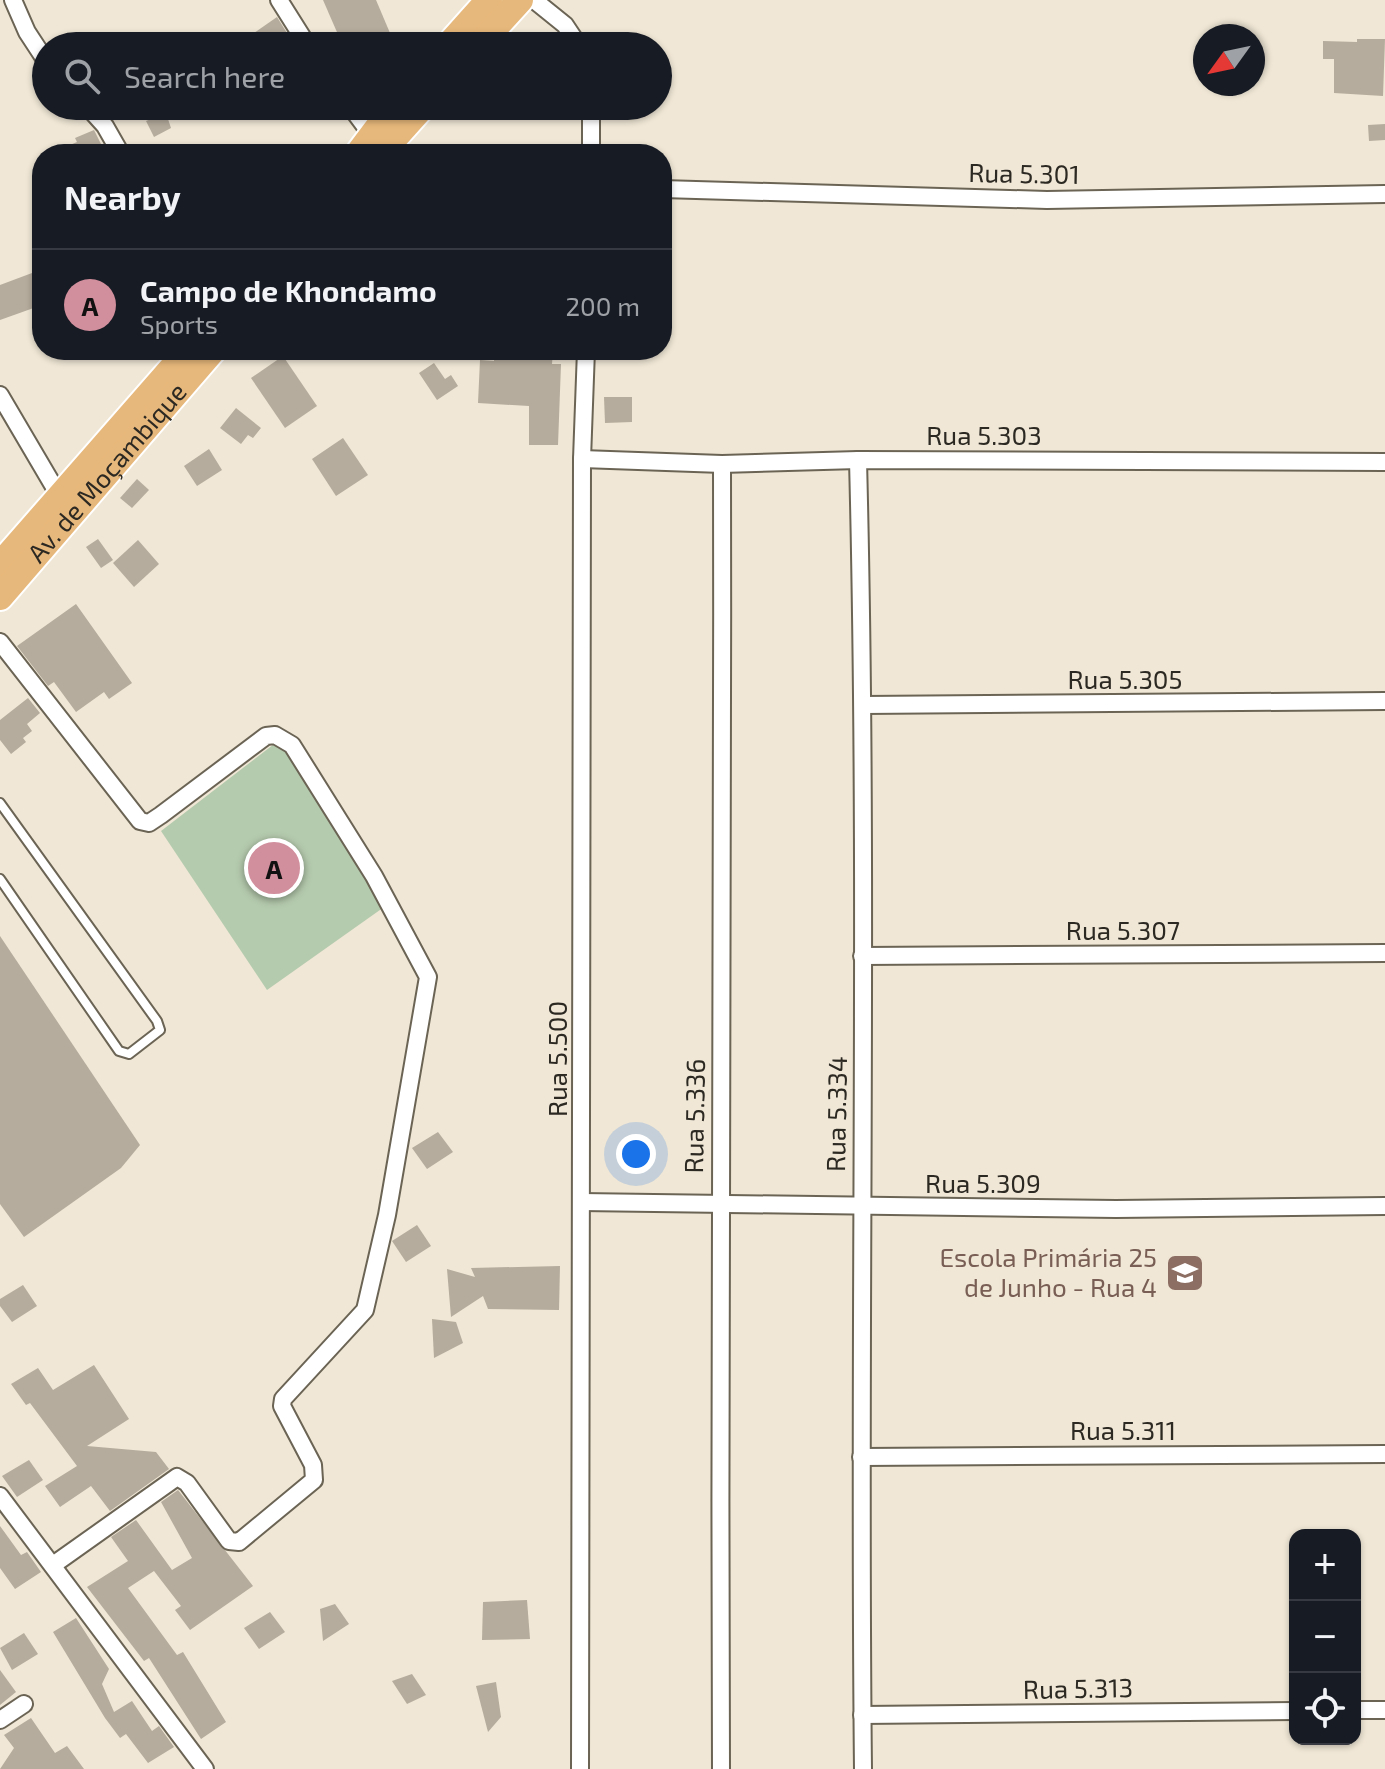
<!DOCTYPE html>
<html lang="en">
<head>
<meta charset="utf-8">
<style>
	body { margin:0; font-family:"Exo 2",sans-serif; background:#242831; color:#f1f3f6 }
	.controls { position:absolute; right:24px; bottom:24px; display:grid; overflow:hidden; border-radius:16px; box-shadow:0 2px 6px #0004 }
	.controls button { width:72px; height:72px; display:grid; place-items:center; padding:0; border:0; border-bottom:2px solid #363941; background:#171b24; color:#f1f3f6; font:40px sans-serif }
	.compass { position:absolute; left:1193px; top:24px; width:72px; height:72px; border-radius:50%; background:#171b24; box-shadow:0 2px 6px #0004; rotate:237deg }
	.you { position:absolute; left:636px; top:1154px; width:28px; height:28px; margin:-20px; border:6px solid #fff; border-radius:50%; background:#1a73e8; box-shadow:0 0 0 12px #1a73e833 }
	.badge { display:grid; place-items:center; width:52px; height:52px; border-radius:50%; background:#d18e9c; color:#111; font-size:26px; font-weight:700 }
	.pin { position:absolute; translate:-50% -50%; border:4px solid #fff; box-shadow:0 2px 8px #0006 }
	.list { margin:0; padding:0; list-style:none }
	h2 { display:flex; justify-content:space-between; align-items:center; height:104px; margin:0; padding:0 32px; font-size:34px }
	h2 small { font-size:26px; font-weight:400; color:#9ea1a6 }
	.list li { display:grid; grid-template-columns:52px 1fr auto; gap:24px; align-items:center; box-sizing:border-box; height:112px; padding:0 32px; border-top:2px solid #363941 }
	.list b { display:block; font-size:30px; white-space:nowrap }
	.list p { margin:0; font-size:26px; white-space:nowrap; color:#9ea1a6 }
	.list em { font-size:26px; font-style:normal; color:#9ea1a6 }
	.icon { flex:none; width:44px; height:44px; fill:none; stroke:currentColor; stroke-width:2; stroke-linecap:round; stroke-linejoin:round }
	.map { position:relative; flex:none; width:1385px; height:1769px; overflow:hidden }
	.search { position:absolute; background:#171b24; box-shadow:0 2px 6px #0004; left:32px; top:32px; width:640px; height:88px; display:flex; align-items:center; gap:20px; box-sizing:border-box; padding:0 28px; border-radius:44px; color:#9ea1a6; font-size:30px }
	.panel { position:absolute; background:#171b24; box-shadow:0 2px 6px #0004; left:32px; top:144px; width:640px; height:216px; border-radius:32px }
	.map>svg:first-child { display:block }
</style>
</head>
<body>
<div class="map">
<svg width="1385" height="1769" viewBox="0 0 1385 1769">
	<rect width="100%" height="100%" fill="#f0e7d6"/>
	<path fill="#b5cbae" d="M278 741 387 905 267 990 161 831Z"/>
	<g fill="#b5ac9d">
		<path d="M323 0H376L390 33 354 46H343Z"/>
		<path d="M277 17 292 41 284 46 276 40 267 46H259L251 35Z"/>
		<path d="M1357 39H1385L1383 96 1334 93V59H1323V41L1357 42Z"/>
		<path d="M166 113 171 128 154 137 146 121Z"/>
		<path d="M1385 124V140L1369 141 1368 125Z"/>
		<path d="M94 130 106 154H49L77 142 75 138Z"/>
		<path d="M32 273 42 305 0 320V285Z"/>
		<path d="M494 350H553L552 364H561L558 445H529V406L478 403 480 360 494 361Z"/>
		<path d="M283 356 317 406 285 428 251 378Z"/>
		<path d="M434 363 445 379 451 375 458 386 437 400 419 373Z"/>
		<path d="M604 397H632V422L605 423Z"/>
		<path d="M236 408 261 428 253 438 248 435 241 444 220 428Z"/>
		<path d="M343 438 368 475 336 496 312 459Z"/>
		<path d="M209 449 222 470 197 486 184 466Z"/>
		<path d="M137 479 149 490 132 508 120 498Z"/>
		<path d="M98 539 113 560 101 568 86 547Z"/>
		<path d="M138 540 159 564 134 587 113 563Z"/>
		<path d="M76 604 132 683 109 699 104 692 76 712 54 682 48 686 17 646Z"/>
		<path d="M28 698 40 713 27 724 32 731 23 738 26 742 11 754 0 740V720Z"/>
		<path d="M0 936 140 1145 121 1168 24 1237 0 1204Z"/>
		<path d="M438 1132 453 1152 427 1169 412 1148Z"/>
		<path d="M417 1225 431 1246 406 1262 392 1241Z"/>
		<path d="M560 1266 559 1310 488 1309 483 1296 451 1317 447 1269 475 1277 471 1268Z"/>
		<path d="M23 1285 37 1306 12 1322 0 1306V1299Z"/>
		<path d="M432 1319 456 1322 463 1343 434 1358Z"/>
		<path d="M94 1365 129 1419 87 1446 156 1452 169 1469 110 1511 91 1486 60 1507 45 1486 77 1466 30 1403 26 1405 11 1384 38 1368 53 1390Z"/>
		<path d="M29 1460 43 1480 17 1497 2 1476Z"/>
		<path d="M178 1490 253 1586 190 1630 175 1610 181 1606 154 1571 128 1588 177 1655 183 1652 226 1722 201 1739 149 1658 144 1661 87 1587 128 1561 111 1537 136 1520 172 1570 192 1558 161 1502Z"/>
		<path d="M0 1526 21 1555 27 1552 41 1572 15 1589 0 1568Z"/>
		<path d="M527 1600 530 1639 482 1640 483 1602Z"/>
		<path d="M335 1604 349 1624 323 1641 320 1609Z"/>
		<path d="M270 1612 285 1632 259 1649 244 1628Z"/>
		<path d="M76 1618 109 1669 102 1684 114 1712 132 1701 152 1731 159 1726 174 1747 148 1763 126 1734 120 1738 105 1718 53 1632Z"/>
		<path d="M24 1633 38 1654 12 1670 0 1648Z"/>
		<path d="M0 1670 16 1692 0 1705Z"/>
		<path d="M412 1674 426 1695 407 1704 392 1681Z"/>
		<path d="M496 1682 501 1717 488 1732 476 1686Z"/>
		<path d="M31 1718 55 1753 67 1746 84 1769H0L14 1748 4 1735Z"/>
	</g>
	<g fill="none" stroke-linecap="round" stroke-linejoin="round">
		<defs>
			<path id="service" d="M0 803 157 1021 160 1030 129 1054 119 1051 0 879"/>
			<g id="minor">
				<path d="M13 0 27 32 46 61"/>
				<path d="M279 0 308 46"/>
				<path d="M534 0 565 25 579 46"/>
				<path d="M87 106 105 126 121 154"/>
				<path d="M350 106 373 137"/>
				<path d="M591 106V154"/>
				<path d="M662 189 1047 200 1385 194"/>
				<path d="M0 395 60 497"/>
				<path d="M582 459 722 464 858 460 1385 462"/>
				<path d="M858 460C869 896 858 1333 863 1769"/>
				<path d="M0 642 140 821 149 823 161 815 266 736 275 735 292 745 374 876 428 977 387 1215 365 1310 283 1399 282 1406 313 1465 314 1480 239 1542 229 1541 187 1483 177 1477 53 1565"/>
				<path d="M864 705 1385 701"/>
				<path d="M862 956 1385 953"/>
				<path d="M581 1202 1116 1209 1385 1206"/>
				<path d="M861 1457 1385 1454"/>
				<path d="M0 1496 205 1769"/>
				<path d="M1355 1710H1385"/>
				<path d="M862 1715 1295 1711"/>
				<path d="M0 1720 24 1704"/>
				<path d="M580 1769 582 459 586 350"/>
				<path d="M721 1769C719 1334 723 899 722 464"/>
			</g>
			<g id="trunk">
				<path d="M448 46 489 0"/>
				<path d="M478 46 520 0"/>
				<path d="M358 154 394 106"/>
				<path d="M380 154 423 106"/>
				<path d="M0 565 188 350"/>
				<path id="s1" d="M0 597 213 350"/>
			</g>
		</defs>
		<use href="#service" stroke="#6b6455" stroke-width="12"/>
		<use href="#minor" stroke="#6b6455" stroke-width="20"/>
		<use href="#trunk" stroke="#fff" stroke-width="30"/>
		<use href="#service" stroke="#fff" stroke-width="8"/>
		<use href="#minor" stroke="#fff" stroke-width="16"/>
		<use href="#trunk" stroke="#e7b87b" stroke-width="26"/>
	</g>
	<defs>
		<symbol id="school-square" viewBox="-11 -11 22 22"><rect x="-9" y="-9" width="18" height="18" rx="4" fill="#8d6e63" stroke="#f0e7d6"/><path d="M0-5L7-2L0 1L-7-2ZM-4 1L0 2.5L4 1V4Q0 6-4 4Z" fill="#fff"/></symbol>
	</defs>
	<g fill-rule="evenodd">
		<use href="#school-square" x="1163" y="1251" width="44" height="44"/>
	</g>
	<g text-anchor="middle" stroke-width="6" stroke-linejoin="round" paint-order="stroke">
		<g font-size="26" fill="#2c2923" stroke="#f0e7d6">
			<text transform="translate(1024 174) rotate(1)" y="9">Rua 5.301</text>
			<text x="984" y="445">Rua 5.303</text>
			<text dy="9" stroke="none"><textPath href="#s1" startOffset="164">Av. de Moçambique</textPath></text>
			<text x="1125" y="689">Rua 5.305</text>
			<text x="1123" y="940">Rua 5.307</text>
			<text transform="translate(558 1059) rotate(-90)" y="9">Rua 5.500</text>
			<text transform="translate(837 1114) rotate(-89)" y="9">Rua 5.334</text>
			<text transform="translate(695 1116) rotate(-89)" y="9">Rua 5.336</text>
			<text x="983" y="1193">Rua 5.309</text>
			<text x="1123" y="1440">Rua 5.311</text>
			<text transform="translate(1078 1689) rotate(-1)" y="9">Rua 5.313</text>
		</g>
		<g font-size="26" fill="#785e54" stroke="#f0e7d6" text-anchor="end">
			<text x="1157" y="1267">Escola Primária 25<tspan x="1157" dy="30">de Junho - Rua 4</tspan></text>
		</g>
	</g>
</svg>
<div class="controls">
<button>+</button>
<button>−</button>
<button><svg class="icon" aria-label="locate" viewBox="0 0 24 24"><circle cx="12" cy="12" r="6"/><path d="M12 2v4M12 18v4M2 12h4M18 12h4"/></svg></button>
</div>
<svg class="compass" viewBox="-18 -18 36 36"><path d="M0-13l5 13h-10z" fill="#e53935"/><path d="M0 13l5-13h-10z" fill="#9ea1a6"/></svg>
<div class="you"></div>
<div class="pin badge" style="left:274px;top:868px">A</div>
<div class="search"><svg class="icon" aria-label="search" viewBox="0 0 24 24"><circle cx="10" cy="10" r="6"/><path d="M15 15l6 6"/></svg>Search here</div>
<section class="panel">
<h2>Nearby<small></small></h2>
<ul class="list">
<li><span class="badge">A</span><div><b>Campo de Khondamo</b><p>Sports</p></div><em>200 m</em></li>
</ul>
</section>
</div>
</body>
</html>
